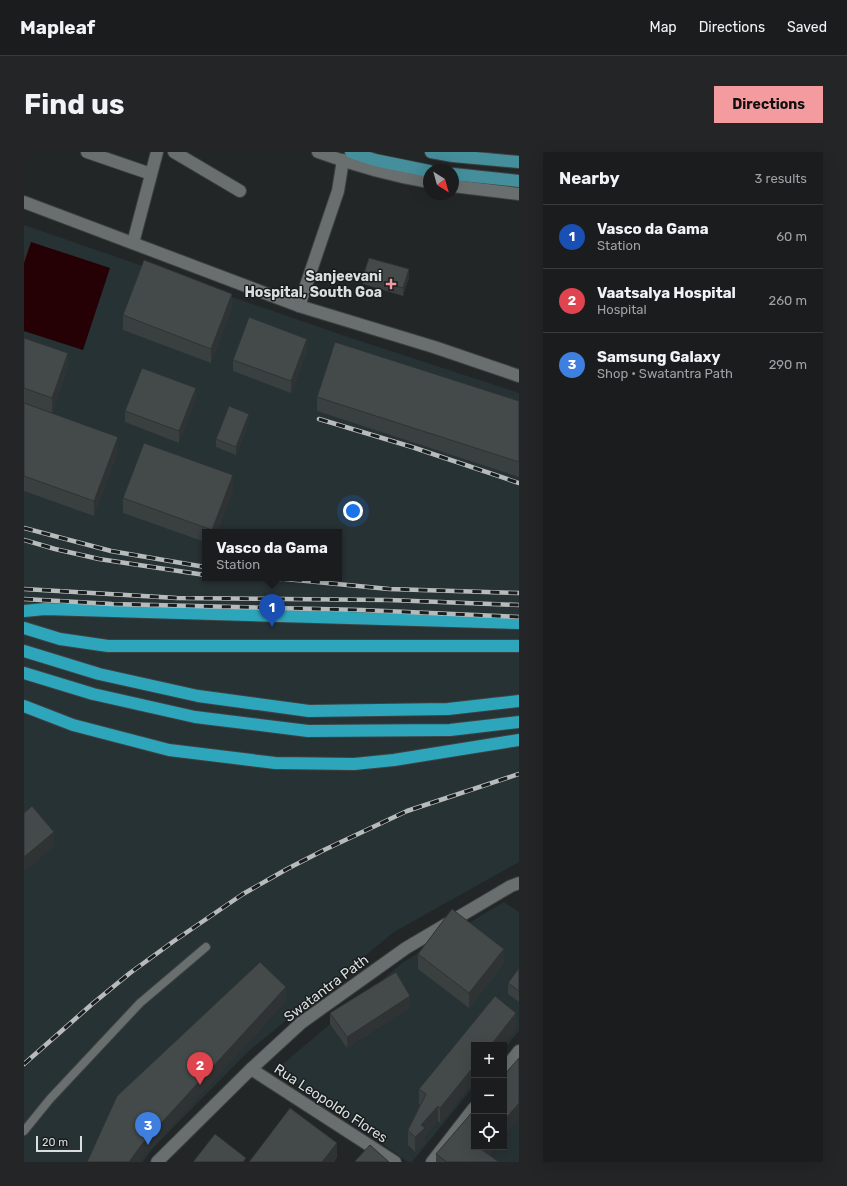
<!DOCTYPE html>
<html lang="en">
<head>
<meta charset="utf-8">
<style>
	body { margin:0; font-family:Rubik,sans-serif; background:#232526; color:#f1f3f6 }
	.controls { position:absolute; right:12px; bottom:12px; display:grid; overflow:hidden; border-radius:0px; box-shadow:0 4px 16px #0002 }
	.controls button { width:36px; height:36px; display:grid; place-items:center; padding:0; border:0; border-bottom:1px solid #383a3b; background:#1a1c1d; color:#f1f3f6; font:20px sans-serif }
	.compass { position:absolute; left:399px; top:12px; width:36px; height:36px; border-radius:50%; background:#1a1c1d; box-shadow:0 4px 16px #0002; rotate:143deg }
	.scale { position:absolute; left:12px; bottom:10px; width:46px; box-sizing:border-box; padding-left:4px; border:2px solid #dbdede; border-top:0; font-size:11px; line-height:14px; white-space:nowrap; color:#dbdede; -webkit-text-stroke:3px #191d1e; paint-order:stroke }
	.you { position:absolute; left:329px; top:359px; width:14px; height:14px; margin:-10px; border:3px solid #fff; border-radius:50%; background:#1a73e8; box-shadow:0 0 0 6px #1a73e833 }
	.badge { display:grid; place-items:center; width:26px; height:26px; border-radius:50%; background:#f49b9f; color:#fff; font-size:13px; font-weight:700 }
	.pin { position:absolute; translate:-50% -33px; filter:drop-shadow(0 1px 2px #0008) }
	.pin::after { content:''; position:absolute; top:21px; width:14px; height:12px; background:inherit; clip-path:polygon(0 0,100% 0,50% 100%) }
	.popup { position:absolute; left:178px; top:377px; width:140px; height:52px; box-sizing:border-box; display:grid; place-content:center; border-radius:0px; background:#1a1c1d; filter:drop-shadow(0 1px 3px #0005); font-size:13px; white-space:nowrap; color:#9fa1a4 }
	.popup b { font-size:15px; color:#f1f3f6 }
	.popup::after { content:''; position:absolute; left:50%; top:100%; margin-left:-8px; border:8px solid transparent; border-top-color:#1a1c1d }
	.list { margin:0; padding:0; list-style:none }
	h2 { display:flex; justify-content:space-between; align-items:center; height:52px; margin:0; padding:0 16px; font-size:17px }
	h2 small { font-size:13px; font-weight:400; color:#9fa1a4 }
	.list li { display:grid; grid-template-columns:26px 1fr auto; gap:12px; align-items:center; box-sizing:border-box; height:64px; padding:0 16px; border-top:1px solid #383a3b }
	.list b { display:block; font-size:15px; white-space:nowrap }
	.list p { margin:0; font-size:13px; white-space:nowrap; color:#9fa1a4 }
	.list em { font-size:13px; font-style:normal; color:#9fa1a4 }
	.icon { flex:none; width:22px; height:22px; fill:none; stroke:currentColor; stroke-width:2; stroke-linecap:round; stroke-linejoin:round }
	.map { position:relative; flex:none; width:495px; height:1010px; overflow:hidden; border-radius:0px }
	header { display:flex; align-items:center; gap:24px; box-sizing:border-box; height:56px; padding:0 20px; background:#1a1c1d; border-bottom:1px solid #383a3b }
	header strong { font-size:19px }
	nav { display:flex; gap:22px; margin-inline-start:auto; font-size:14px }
	.intro { display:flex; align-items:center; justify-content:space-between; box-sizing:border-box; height:96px; padding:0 24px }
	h1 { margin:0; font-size:28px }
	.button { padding:10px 18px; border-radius:0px; background:#f49b9f; color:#111; font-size:14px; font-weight:700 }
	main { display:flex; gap:24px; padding:0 24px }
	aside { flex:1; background:#1a1c1d; border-radius:0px; box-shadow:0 4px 16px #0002 }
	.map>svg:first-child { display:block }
</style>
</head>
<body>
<header>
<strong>Mapleaf</strong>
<nav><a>Map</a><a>Directions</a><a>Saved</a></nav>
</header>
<div class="intro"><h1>Find us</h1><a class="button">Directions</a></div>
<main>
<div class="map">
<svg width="495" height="1010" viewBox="0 0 495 1010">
	<rect width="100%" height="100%" fill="#222627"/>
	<g fill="#273234" fill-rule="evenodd">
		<path d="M0 73 324 185 495 241V710L370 780 226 898 131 994 119 1010H0ZM181 380H315V426H181Z"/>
		<path d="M480 750 495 760V879L480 897V893H450V934L388 1010H384L253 917 378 811Z"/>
		<path d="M495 917V1010H422L450 995H480V936Z"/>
	</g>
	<path fill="#250105" d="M7 90 86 116 59 198 0 179V111Z"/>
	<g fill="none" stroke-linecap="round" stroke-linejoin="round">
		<defs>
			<path id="lane" d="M0 979 26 947 116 851 182 795"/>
			<g id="street">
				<path d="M63 0 127 22"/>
				<path d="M150 0 216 39"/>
				<path d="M109 91 133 0"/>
				<path d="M275 154 314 39 319 8"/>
				<path d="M227 917 371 1010"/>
				<path d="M480 918 495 899"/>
				<path d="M408 1010 450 956"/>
			</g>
			<g id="secondary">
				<path d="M294 0C329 13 368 24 405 30"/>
				<path d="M429 34 495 42"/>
				<path d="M0 50 275 154 410 195 495 224"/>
				<path d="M133 1010 227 917 277 871 382 796 487 734 495 731"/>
			</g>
			<g id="primary">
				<path d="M327 0 351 8 405 19"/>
				<path d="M407 0 429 4 495 10"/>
				<path d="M429 22 495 29"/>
			</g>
			<g id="highway">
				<path d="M0 459 21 457 495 471"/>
				<path d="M0 476 36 487 84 494H495"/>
				<path d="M0 499 75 522 174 544 285 559 424 557 495 549"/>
				<path d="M0 521 69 542 171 565 284 579 426 578 495 570"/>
				<path d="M0 554 49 573 145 598 251 611 330 612 370 608 495 588"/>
			</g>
		</defs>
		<use href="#lane" stroke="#3e4141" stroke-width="10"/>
		<use href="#street" stroke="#3e4141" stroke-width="14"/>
		<use href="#secondary" stroke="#3e4141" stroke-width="14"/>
		<use href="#primary" stroke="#3e4141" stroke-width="14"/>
		<use href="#highway" stroke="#3e4141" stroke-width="14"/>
		<use href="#lane" stroke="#696e6f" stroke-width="8"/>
		<use href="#street" stroke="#696e6f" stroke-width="12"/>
		<use href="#secondary" stroke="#696e6f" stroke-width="12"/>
		<use href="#primary" stroke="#458f9d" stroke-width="12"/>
		<use href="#highway" stroke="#2da5bb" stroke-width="12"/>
		<defs>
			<g id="rail">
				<path d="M295 267 388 295 495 331"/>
				<path d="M0 376 87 399 181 415"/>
				<path d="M0 388 31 397 75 407 181 423"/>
				<path d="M231 426 257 427"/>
				<path d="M251 426 365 437 495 441"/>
				<path d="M0 437 153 446 365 448 495 453"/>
				<path d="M0 447 88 452 338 458 495 465"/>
				<path d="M0 912 67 853 106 821 150 789 219 742 263 717 300 698 383 659 495 622"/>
			</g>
		</defs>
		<use href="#rail" stroke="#b8bbbb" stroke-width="4.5"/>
		<use href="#rail" stroke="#191d1e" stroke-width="3" stroke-dasharray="9" stroke-linecap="butt"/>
	</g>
	<g fill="#3a3f40">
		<path d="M339 124 385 125 379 144 339 132Z"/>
		<path d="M208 156 187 211 99 178V163Z"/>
		<path d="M0 186 44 216 28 261 0 251Z"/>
		<path d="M283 199 267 241 209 219V208Z"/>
		<path d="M293 245 495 249V325L293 259Z"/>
		<path d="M172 248 155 291 101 270V259Z"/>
		<path d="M0 251 94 299 70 364 0 339Z"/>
		<path d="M225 270 212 303 192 295V287Z"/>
		<path d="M209 338 193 380H181V390L99 361V346Z"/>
		<path d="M394 802 480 811 445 856 394 817Z"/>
		<path d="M495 816V850L484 842V831Z"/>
		<path d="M471 844 492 861V876L479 893H450V929L416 971 414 969 401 984V991L391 1000 384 993V978L396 953 395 952V937Z"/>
		<path d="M386 855 323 896 306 872V861Z"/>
		<path d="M450 995H471L465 1003 475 1010H412V1002Z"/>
	</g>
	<g fill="#303334">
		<path d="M385 117V125L379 144V136Z"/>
		<path d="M208 142V156L187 211V197Z"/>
		<path d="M283 187V199L267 241V229Z"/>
		<path d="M44 201V216L28 261V246Z"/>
		<path d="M172 236V248L155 291V279Z"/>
		<path d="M225 262V270L212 303V295Z"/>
		<path d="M94 285V299L70 364V349Z"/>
		<path d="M209 323V338L193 380H188V378Z"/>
		<path d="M30 680V695L0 720V705Z"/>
		<path d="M480 797V811L445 856V841Z"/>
		<path d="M262 835V850L119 1006 116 1010H105L119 991Z"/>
		<path d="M386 844V855L323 896V885Z"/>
		<path d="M492 861V876L479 893H467Z"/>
		<path d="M450 914V929L416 971V956Z"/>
		<path d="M495 951V966L480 984V969Z"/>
		<path d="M414 954V969L401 984V991L391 1000V985L397 973Z"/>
		<path d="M313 991V1006L310 1010H298Z"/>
		<path d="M459 995H471L458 1010 457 997Z"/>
	</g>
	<g fill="#44494a" stroke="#303334">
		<path d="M345 106 385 117 379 136 339 124Z"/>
		<path d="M120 108 208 142 187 197 99 163Z"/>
		<path d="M225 165 283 187 267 229 209 208Z"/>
		<path d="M0 186 44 201 28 246 0 236Z"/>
		<path d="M311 190 495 249V310L293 245Z"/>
		<path d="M118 216 172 236 155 279 101 259Z"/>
		<path d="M0 251 94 285 70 349 0 324Z"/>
		<path d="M205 254 225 262 212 295 192 287Z"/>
		<path d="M120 291 209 323 188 378 99 346Z"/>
		<path d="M8 654 30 680 0 705V661Z"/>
		<path d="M428 757 480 797 445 841 394 802Z"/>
		<path d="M236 810 262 835 119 991 105 1010H63L93 944Z"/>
		<path d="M495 816V839L484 831Z"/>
		<path d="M372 820 386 844 323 885 306 861Z"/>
		<path d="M471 844 492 861 467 893H450V914L416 956 414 954 397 973 401 976 391 985 384 978 402 942 395 937Z"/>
		<path d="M495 906V951L480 969V923Z"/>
		<path d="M266 956 313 991 298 1010H225Z"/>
		<path d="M450 958V995H459L457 997 475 1010H423L412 1002Z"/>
		<path d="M191 982 222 1006 219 1010H169Z"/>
		<path d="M346 993 365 1010H333L331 1009Z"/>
	</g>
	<path fill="#f49b9f" stroke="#191d1e" stroke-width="1.5" d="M365 126h4v4h4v4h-4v4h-4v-4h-4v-4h4z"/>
	<g text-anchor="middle" stroke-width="3" stroke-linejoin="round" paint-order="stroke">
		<g font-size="14" font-weight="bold" fill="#dbdede" stroke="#191d1e" text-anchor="end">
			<text x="358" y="129">Sanjeevani<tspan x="358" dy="16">Hospital, South Goa</tspan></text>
		</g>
		<g font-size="14" fill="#dbdede" stroke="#191d1e">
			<text transform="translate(302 836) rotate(-37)" y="5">Swatantra Path</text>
			<text transform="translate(307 951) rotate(33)" y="5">Rua Leopoldo Flores</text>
		</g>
	</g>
</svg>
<div class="controls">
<button>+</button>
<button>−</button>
<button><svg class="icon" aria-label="locate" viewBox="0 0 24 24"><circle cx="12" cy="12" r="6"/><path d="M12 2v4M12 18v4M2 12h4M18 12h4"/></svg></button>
</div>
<svg class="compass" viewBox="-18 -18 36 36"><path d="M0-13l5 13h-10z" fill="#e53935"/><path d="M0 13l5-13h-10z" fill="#9fa1a4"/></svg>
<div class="scale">20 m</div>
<div class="you"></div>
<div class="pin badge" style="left:248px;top:475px;background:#1a4fb4">1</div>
<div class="popup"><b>Vasco da Gama</b>Station</div>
<div class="pin badge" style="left:176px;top:933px;background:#e0444e">2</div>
<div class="pin badge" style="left:124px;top:993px;background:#3f7fe0">3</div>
</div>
<aside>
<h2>Nearby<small>3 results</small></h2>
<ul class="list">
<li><span class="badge" style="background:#1a4fb4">1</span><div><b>Vasco da Gama</b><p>Station</p></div><em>60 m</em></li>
<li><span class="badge" style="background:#e0444e">2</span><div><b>Vaatsalya Hospital</b><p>Hospital</p></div><em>260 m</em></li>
<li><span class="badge" style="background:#3f7fe0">3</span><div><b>Samsung Galaxy</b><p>Shop · Swatantra Path</p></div><em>290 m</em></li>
</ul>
</aside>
</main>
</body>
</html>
